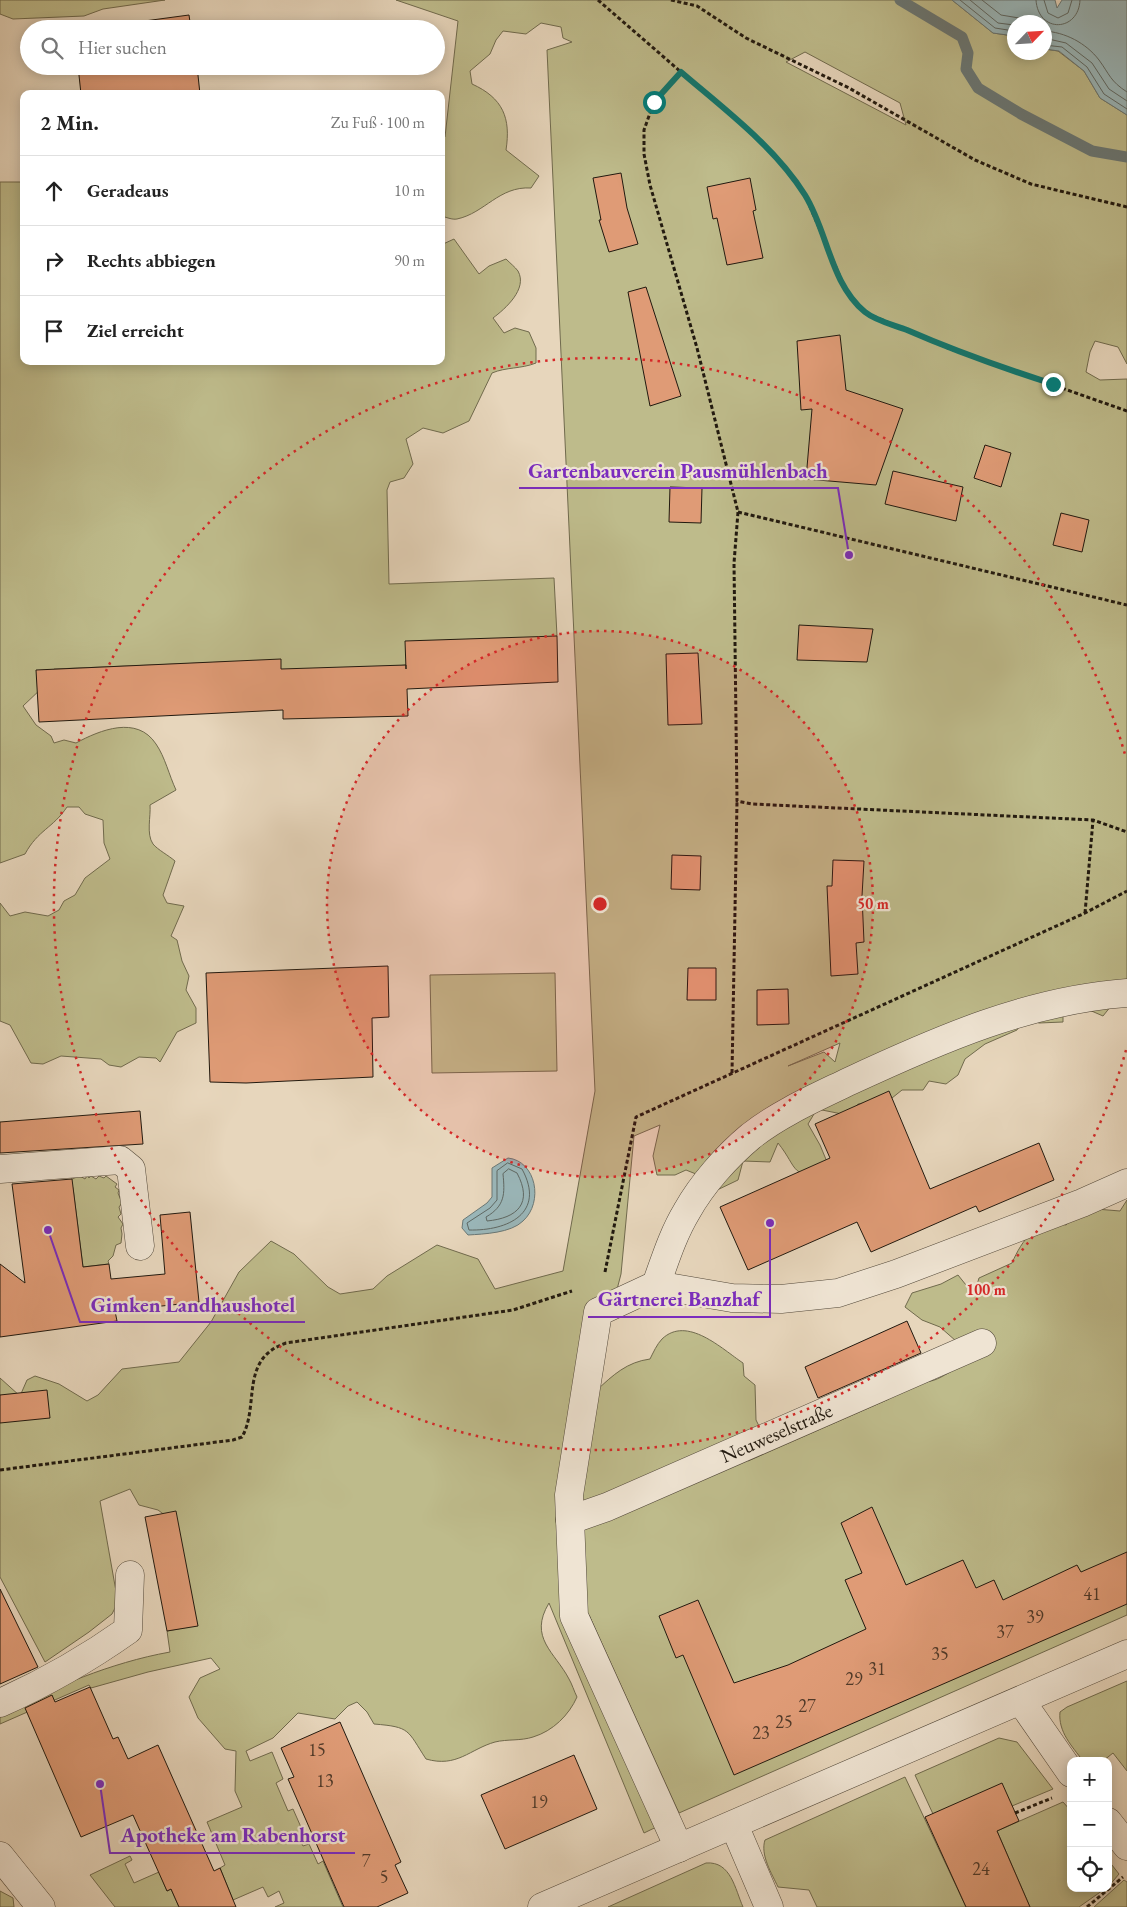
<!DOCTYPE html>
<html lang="de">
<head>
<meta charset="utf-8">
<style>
	body { margin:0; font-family:"EB Garamond",serif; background:#f6f6f6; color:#222 }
	.controls { position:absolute; right:15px; bottom:15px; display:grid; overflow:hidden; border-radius:10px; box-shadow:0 2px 12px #0003 }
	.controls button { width:45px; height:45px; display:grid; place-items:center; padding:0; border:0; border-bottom:1px solid #e0e0e0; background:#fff; color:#222; font:25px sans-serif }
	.compass { position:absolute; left:1007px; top:15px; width:45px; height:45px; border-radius:50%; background:#fff; box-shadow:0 2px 12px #0003; rotate:65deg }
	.stop { position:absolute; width:15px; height:15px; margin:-11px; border:4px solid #0f766e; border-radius:50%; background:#fff }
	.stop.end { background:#0f766e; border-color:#fff; box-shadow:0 1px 5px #0008 }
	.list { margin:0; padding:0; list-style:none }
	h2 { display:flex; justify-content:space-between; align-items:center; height:65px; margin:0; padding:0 20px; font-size:21px }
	h2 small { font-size:16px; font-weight:400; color:#767676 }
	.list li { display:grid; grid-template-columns:32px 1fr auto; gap:15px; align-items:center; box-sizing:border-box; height:70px; padding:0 20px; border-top:1px solid #e0e0e0 }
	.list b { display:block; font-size:19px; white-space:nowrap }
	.list em { font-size:16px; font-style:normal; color:#767676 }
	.icon { flex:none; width:28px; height:28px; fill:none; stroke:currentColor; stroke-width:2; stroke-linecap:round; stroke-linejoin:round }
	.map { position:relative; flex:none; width:1127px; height:1907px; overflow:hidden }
	.search { position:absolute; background:#fff; box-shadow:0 2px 12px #0003; left:20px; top:20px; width:425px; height:55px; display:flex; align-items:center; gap:12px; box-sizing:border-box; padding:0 18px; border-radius:28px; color:#767676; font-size:19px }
	.panel { position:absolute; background:#fff; box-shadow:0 2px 12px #0003; left:20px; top:90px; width:425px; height:275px; border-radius:10px }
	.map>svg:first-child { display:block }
</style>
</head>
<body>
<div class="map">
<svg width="1127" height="1907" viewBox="0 0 1127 1907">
	<rect width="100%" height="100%" fill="#e7d6bc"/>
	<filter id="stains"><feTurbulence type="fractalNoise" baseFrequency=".004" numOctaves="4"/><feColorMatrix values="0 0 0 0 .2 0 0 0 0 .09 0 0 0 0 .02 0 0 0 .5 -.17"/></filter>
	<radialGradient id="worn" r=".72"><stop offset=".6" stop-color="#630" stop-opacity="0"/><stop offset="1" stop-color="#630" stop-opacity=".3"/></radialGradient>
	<g fill="#bebb8b" stroke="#706a4d" fill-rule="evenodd">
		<path d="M0 0H165L103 9 84 16 13 19 0 14Z"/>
		<path d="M396 0H952L993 33 1014 36V52H1044L1045 49 1058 51 1084 71 1100 98 1127 115V364L1118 347 1095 341 1090 352 1086 372 1100 380 1127 379V986L1103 1016 1087 1009 1063 1013V1022L1039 1023 1024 1018 1017 1030 985 1044 965 1059 958 1075 946 1084 929 1081 923 1090H902L892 1098 858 1104 847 1115 817 1109 808 1124 820 1145 830 1169C790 1181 799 1169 778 1143L770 1162 743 1161 738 1180 715 1191 696 1174 686 1170 675 1175H657L653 1156 660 1125 634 1136 621 1274 600 1355 597 1390C613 1375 627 1362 650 1359 653 1353 657 1344 662 1339 687 1315 722 1349 743 1363L744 1376 755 1385 756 1420 762 1432 748 1461 889 1399C898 1379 914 1385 931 1381 940 1379 949 1372 957 1368L956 1341 940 1327 922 1320 905 1307 912 1293 941 1284 958 1275 974 1295 979 1278 1012 1263C1022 1240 1037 1218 1066 1225L1084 1208 1120 1211 1127 1200V1615L679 1813 589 1615 673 1819 644 1833 549 1603C528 1638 555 1652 569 1679 572 1684 574 1691 577 1697 569 1715 553 1731 533 1737 521 1741 507 1739 495 1742 470 1749 457 1768 426 1759 407 1730 411 1727 374 1724L367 1712 357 1702 348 1706 335 1719 298 1713 273 1738 246 1751 250 1761 272 1752 283 1779 276 1783 288 1811 293 1809 304 1834 298 1837 303 1846 309 1844 318 1864 323 1861 343 1907H275L284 1903 279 1891 268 1897 263 1887 233 1900 220 1868 225 1865 207 1822 242 1807 235 1791 236 1751 225 1749 198 1718 189 1697 200 1678 220 1669 211 1658 148 1672 91 1688 89 1685 0 1724V1713C56 1687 109 1663 170 1652L167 1631 188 1627 166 1516 158 1510 139 1505 130 1489 100 1501 117 1597 116 1606 112 1614 89 1632 45 1662 0 1577V1378L20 1396 27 1380 35 1376 59 1384 87 1401 98 1395 122 1369 179 1362 211 1322 239 1272 271 1241 294 1254 328 1287 340 1294 373 1289 387 1276 437 1245 478 1259 495 1289 563 1271 595 1091 547 50 572 42 563 38 561 27 541 23 526 34 503 31 496 40 490 54 470 71 472 84C503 98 511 118 506 150L539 176 531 188C499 186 485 213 457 219 452 220 446 217 441 216V138L445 137 458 21ZM805 52 900 103 906 125 786 62ZM840 1043 835 1062 824 1052 788 1066Z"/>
		<path d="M0 182H24V361H441V245L454 239 479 274 489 266 506 259C510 263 515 267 518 271 528 289 505 309 493 318L504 333 515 328 529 332 536 348V363C521 369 506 367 492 373L469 421 443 433 423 428 406 439 413 464 404 478 390 482 387 490 389 584 554 578 557 636 406 665 291 678 225 662 54 669 43 687 23 706 36 725 51 736 54 743 64 740 76 743C100 730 137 715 156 744 165 757 169 775 176 790L150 805C151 816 146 834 153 844 158 850 168 855 175 861L163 895 167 903 184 906 171 936 177 940 182 961 189 976 186 990 196 1008V1023L177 1032 160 1062 156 1058 139 1057 121 1067 109 1065 101 1059 61 1056 43 1064 31 1063 10 1025 0 1021V903L10 916 25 912 48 916 59 910 64 901 75 895 85 878 110 859 104 843 103 820 85 814 79 807H67C53 828 38 830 25 854L0 863Z"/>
		<path d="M555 973 557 1071 432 1073 430 975Z"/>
		<path d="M80 1176 85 1179 87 1176 89 1178 91 1176 96 1179 99 1176 104 1178 106 1176 117 1184 115 1187 119 1190 118 1193 122 1203 119 1207 121 1214 118 1217 123 1224 121 1228 122 1234 121 1243 116 1245 113 1256 108 1261 109 1264 83 1267 73 1188 69 1180Z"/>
		<path d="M1127 1681V1771L1113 1753 1103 1761H1083C1072 1746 1058 1732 1060 1712L1067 1707Z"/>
		<path d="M999 1738 1017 1742 1053 1789 1012 1806 933 1814 915 1775Z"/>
		<path d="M905 1777 966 1907H817L809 1890 778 1887C772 1874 760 1855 765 1840Z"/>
		<path d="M1063 1802 1071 1811V1888H1106L1079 1907H1030L997 1831Z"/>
		<path d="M130 1856 132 1860 125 1864 134 1883 159 1872 167 1891 171 1889 179 1907H115L90 1875Z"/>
		<path d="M1108 1860 1119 1874 1108 1887Z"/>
		<path d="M706 1863C731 1861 735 1889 743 1907H608Z"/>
		<path d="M1124 1880 1127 1882V1907H1094Z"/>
		<path d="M0 1891 13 1898 14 1907H0Z"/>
	</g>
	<g fill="#9ab7ba" stroke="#6a7876">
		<path d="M952 0H1055L1057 8 1062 0H1127V115L1100 98 1084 71 1059 51 1045 49 1044 22H1014V36L993 33Z"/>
		<path d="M508 1158C536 1161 544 1202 523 1221 511 1233 484 1234 468 1235L462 1228 463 1220 487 1203 492 1197V1168Z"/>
	</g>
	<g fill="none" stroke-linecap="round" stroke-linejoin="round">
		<g stroke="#5e6864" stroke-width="1">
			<path d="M960 0 995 28 1014 31"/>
			<path d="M970 0 998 23 1014 25"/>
			<path d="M982 0 1001 15 1019 18 1027 22"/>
			<path d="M1036 0C1038 34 1079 32 1080 0"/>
			<path d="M1044 0 1048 13 1058 18 1068 13 1072 0"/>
			<path d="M1044 31C1065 32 1086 43 1099 60 1110 75 1110 81 1127 92"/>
			<path d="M1044 38 1066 43 1092 63 1109 89 1127 101"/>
			<path d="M1044 45 1062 47 1087 67 1104 94 1127 109"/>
			<path d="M508 1163 522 1169C546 1213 508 1231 469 1230L467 1223 490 1208 497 1200V1171Z"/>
			<path d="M509 1169 517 1173C533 1203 518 1218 487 1221L486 1217C505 1206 505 1194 503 1174Z"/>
		</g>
		<path stroke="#6a7876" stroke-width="11" d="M900 0 962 37 968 53 966 69 978 88 1021 114 1092 151 1127 157"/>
	</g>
	<g fill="#df9b76" stroke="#21190f">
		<path d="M189 15 191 29H85Z"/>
		<path d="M78 66H197L200 94H81Z"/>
		<path d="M621 173 627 208 638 244 609 252 599 220H601L593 178Z"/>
		<path d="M750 178 756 210 753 211 763 258 727 265 717 218 713 219 707 187Z"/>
		<path d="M646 287 681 396 650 406 628 292Z"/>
		<path d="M840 335 846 390 903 409 876 485 806 479 812 409 801 410 797 341Z"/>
		<path d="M985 445 1011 453 1001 487 974 478Z"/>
		<path d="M893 471 963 487 956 521 885 504Z"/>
		<path d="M670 487 702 488 701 523 669 522Z"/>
		<path d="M1061 513 1089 520 1082 552 1053 545Z"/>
		<path d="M799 625 873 629 867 662 797 660Z"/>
		<path d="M557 636 558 682 407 689 408 716 283 719V710L39 722 36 670 281 659V669L406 665V669L405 641Z"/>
		<path d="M698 653 702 724 668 725 666 654Z"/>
		<path d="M672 855 701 856 700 890 671 889Z"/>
		<path d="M833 860 864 861 862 896 864 942 856 943 858 974 831 976 827 886H832Z"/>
		<path d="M388 966 389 1017 372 1018 373 1077 246 1083 210 1082 206 973Z"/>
		<path d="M688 968H716V1000H687Z"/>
		<path d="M788 989 789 1024 757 1025V990Z"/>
		<path d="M889 1091 930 1189 1039 1143 1054 1180 979 1212 976 1206 871 1252 857 1222 748 1270 720 1207 830 1158 815 1124Z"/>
		<path d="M140 1111 143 1144 0 1153V1122Z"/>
		<path d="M72 1179 83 1267 109 1264 111 1279 165 1274 160 1215 190 1212 199 1302 115 1311 117 1321 0 1337V1264L25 1283 12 1184Z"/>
		<path d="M907 1321 921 1353 818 1398 805 1367Z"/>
		<path d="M47 1390 50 1418 0 1423V1395Z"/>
		<path d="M872 1507 906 1585 963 1560 976 1588 994 1580 1003 1600 1077 1565 1081 1572 1127 1552V1604L734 1775 683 1655 676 1658 659 1616 698 1600 734 1683 788 1665 866 1629 845 1580 862 1573 841 1523Z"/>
		<path d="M176 1511 198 1626 167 1631 145 1517Z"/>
		<path d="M0 1589 38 1667 0 1684Z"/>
		<path d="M90 1687 113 1739 118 1737 128 1759 158 1745 214 1871 220 1868 236 1907H179L171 1889 167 1891 133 1815 81 1837 25 1708 52 1695 55 1702Z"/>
		<path d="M340 1722 401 1862 395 1865 408 1893 377 1907H344L288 1779 294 1777 281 1748Z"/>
		<path d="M574 1755 597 1809 505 1849 481 1795Z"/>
		<path d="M1002 1783 1019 1821 997 1831 1030 1907H966L925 1817Z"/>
	</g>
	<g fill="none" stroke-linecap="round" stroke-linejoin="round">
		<defs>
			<g id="minor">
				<path d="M0 1169 120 1160 131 1169 140 1246"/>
				<path d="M656 1285C665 1260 673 1234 687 1211 702 1184 727 1156 751 1136 780 1113 817 1097 850 1081 938 1040 1029 1000 1127 993"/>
				<path id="s1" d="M570 1520 607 1507 982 1343"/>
				<path d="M1021 1701 1071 1773"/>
				<path d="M0 1703C45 1683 87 1659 128 1630L130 1575"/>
				<path d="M1108 1822 1127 1846"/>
				<path d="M734 1825 769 1907"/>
				<path d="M679 1848 574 1616 569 1495 598 1312 656 1285 732 1298 781 1299 838 1293 896 1274 1082 1203 1127 1183"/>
				<path d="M0 1856 41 1907"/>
				<path d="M542 1907 1127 1654"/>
			</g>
		</defs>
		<use href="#minor" stroke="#52483a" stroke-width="29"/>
		<g stroke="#21190f" stroke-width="3" stroke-dasharray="4 2.5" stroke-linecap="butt">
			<path d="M598 0 681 72"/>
			<path d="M671 0 697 6 746 38 849 88 975 160 1031 184 1127 207"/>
			<path d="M1127 411 948 348 866 313 847 293 805 195 777 158 736 119 681 72 654 102 644 130V154L650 185 697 348 738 512 734 563 737 801 752 804 1093 820 1127 832"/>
			<path d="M738 512 1127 605"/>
			<path d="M1085 913 1093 820"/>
			<path d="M732 1073 737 801"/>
			<path d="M605 1272 636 1117 1085 913 1127 891"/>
			<path d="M0 1470 233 1440 242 1437C260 1405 239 1359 286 1343L513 1310 572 1291"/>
			<path d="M1015 1813 1052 1798"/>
			<path d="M1087 1907 1123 1877"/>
		</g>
		<use href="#minor" stroke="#efe4d3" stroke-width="28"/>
	</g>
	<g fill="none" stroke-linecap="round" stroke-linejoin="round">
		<path stroke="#0f766e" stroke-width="6" d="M654 102 681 72C724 109 774 146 805 195 828 232 830 283 865 312 876 321 894 325 907 330 955 351 1003 368 1053 384"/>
	</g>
	<circle cx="600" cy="904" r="273" fill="#d62828" fill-opacity=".12"/>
	<g fill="none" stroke="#d62828" stroke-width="2.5" stroke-dasharray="2.5 5">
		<circle cx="600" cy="904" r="273"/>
		<path d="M1126 1050A546 546 0 1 1 1126 758"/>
	</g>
	<g text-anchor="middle" stroke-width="4.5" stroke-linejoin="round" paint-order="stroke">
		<g font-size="18" fill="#503a29">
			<text x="1092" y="1600">41</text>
			<text x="1035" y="1623">39</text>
			<text x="1005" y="1638">37</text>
			<text x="940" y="1660">35</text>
			<text x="877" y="1675">31</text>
			<text x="854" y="1685">29</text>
			<text x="807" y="1712">27</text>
			<text x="784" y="1728">25</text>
			<text x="761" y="1739">23</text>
			<text x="317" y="1756">15</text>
			<text x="325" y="1787">13</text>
			<text x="539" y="1808">19</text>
			<text x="366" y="1867">7</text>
			<text x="981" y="1875">24</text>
			<text x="384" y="1883">5</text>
		</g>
		<g font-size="20" fill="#21190f" stroke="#efe4d3">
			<text dy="7" stroke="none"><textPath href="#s1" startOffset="224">Neuweselstraße</textPath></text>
		</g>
	</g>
	<circle cx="600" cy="904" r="8" fill="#d62828" stroke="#efe4d3" stroke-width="2.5"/>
	<g font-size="15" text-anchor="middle" font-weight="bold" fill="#d62828" stroke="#efe4d3" stroke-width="4.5" stroke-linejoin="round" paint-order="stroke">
		<text x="873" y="909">50 m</text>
		<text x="986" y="1295">100 m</text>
	</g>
	<path fill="none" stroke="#7b2cbf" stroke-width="2" d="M849 555L838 488H519M770 1223L770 1317H588M48 1230L80 1322H305M100 1784L110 1853H355"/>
	<g fill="#7b2cbf" stroke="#efe4d3" stroke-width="2">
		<circle cx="849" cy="555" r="5"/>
		<circle cx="770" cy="1223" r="5"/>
		<circle cx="48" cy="1230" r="5"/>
		<circle cx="100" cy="1784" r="5"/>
	</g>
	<g font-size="21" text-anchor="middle" font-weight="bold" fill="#7b2cbf" stroke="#efe4d3" stroke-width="4.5" stroke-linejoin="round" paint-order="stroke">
		<text x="678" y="478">Gartenbauverein Pausmühlenbach</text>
		<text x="679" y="1306">Gärtnerei Banzhaf</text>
		<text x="193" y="1312">Gimken Landhaushotel</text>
		<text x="233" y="1842">Apotheke am Rabenhorst</text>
	</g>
	<rect width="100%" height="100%" filter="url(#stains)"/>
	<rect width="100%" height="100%" fill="url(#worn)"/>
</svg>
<div class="controls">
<button>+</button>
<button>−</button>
<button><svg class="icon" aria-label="locate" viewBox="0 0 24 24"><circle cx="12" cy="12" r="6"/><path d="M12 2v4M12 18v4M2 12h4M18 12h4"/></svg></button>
</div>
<svg class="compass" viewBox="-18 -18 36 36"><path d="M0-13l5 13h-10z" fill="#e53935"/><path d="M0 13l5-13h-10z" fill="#767676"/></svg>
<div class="stop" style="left:654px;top:102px"></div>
<div class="stop end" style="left:1053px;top:384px"></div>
<div class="search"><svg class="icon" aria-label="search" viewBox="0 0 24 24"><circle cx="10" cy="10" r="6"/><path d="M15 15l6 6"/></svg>Hier suchen</div>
<section class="panel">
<h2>2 Min.<small>Zu Fuß · 100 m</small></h2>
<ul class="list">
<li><svg class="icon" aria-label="ahead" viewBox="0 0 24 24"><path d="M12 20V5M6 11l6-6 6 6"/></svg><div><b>Geradeaus</b></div><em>10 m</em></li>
<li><svg class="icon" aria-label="right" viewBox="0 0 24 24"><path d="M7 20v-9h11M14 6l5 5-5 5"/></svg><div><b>Rechts abbiegen</b></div><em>90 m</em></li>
<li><svg class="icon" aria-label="arrive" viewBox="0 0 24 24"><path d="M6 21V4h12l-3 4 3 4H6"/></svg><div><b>Ziel erreicht</b></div></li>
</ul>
</section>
</div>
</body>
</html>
